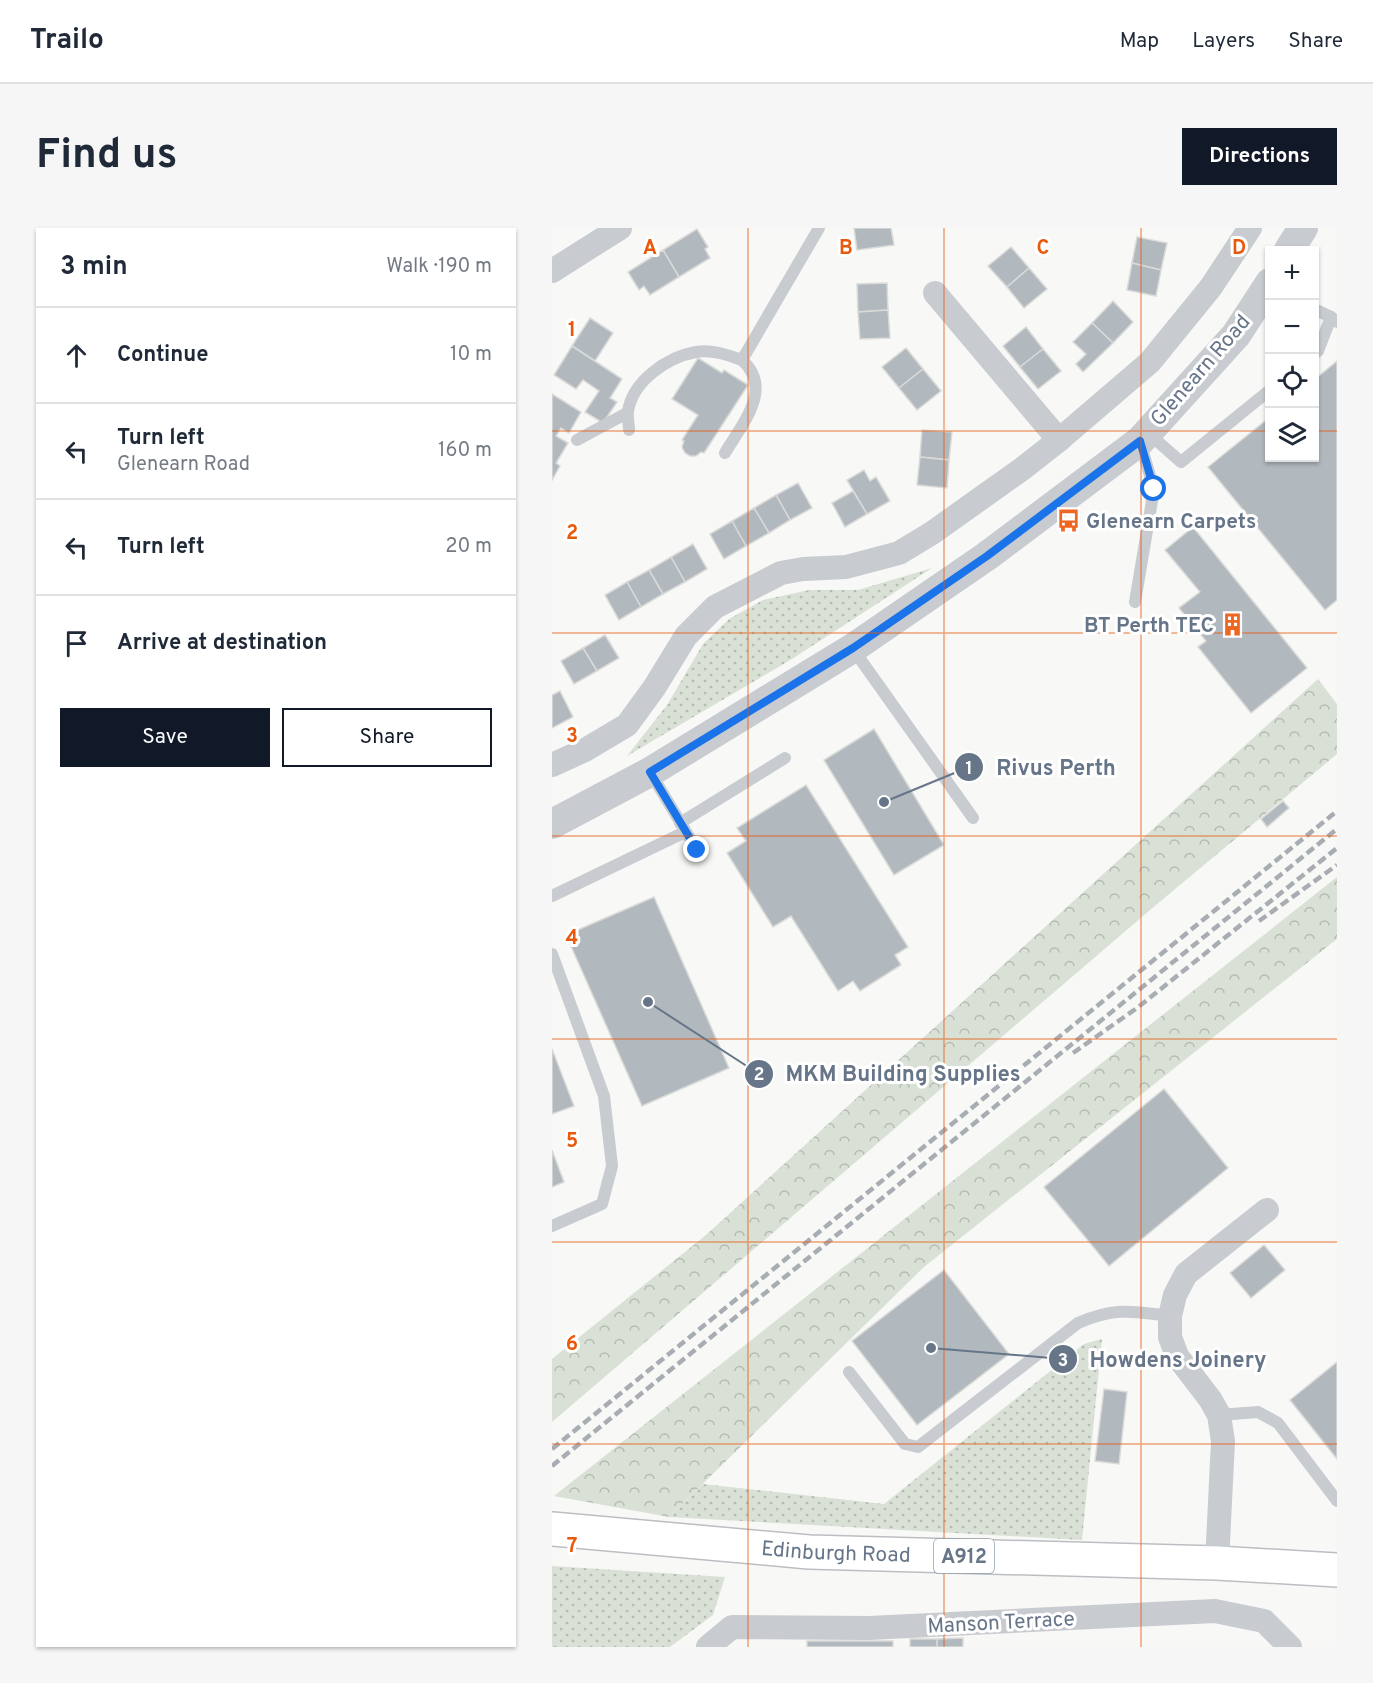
<!DOCTYPE html>
<html lang="en">
<head>
<meta charset="utf-8">
<style>
	body { margin:0; font-family:Overpass,sans-serif; background:#f6f6f7; color:#1f2937 }
	.controls { position:absolute; right:18px; top:18px; display:grid; overflow:hidden; border-radius:0px; box-shadow:0 2px 4px #0004 }
	.controls button { width:54px; height:54px; display:grid; place-items:center; padding:0; border:0; border-bottom:2px solid #e0e1e3; background:#fff; color:#1f2937; font:30px sans-serif }
	.stop { position:absolute; width:18px; height:18px; margin:-14px; border:4px solid #1a73e8; border-radius:50%; background:#fff }
	.stop.end { background:#1a73e8; border-color:#fff; box-shadow:0 2px 6px #0008 }
	.list { margin:0; padding:0; list-style:none }
	h2 { display:flex; justify-content:space-between; align-items:center; height:78px; margin:0; padding:0 24px; font-size:26px }
	h2 small { font-size:20px; font-weight:400; color:#747a83 }
	.list li { display:grid; grid-template-columns:39px 1fr auto; gap:18px; align-items:center; box-sizing:border-box; height:96px; padding:0 24px; border-top:2px solid #e0e1e3 }
	.list b { display:block; font-size:22px; white-space:nowrap }
	.list p { margin:0; font-size:20px; white-space:nowrap; color:#747a83 }
	.list em { font-size:20px; font-style:normal; color:#747a83 }
	.actions { display:flex; gap:12px; padding:18px 24px }
	.actions a { flex:1; padding:14px 0; border:2px solid #111827; border-radius:0px; text-align:center; font-size:21px; color:#111827 }
	.actions .main { background:#111827; color:#fff }
	.icon { flex:none; width:33px; height:33px; fill:none; stroke:currentColor; stroke-width:2; stroke-linecap:round; stroke-linejoin:round }
	.map { position:relative; flex:none; width:785px; height:1419px; overflow:hidden; border-radius:0px }
	header { display:flex; align-items:center; gap:36px; box-sizing:border-box; height:84px; padding:0 30px; background:#fff; border-bottom:2px solid #e0e1e3 }
	header strong { font-size:28px }
	nav { display:flex; gap:33px; margin-inline-start:auto; font-size:21px }
	.intro { display:flex; align-items:center; justify-content:space-between; box-sizing:border-box; height:144px; padding:0 36px }
	h1 { margin:0; font-size:42px }
	.button { padding:15px 27px; border-radius:0px; background:#111827; color:#fff; font-size:21px; font-weight:700 }
	main { display:flex; gap:36px; padding:0 36px }
	aside { flex:1; background:#fff; border-radius:0px; box-shadow:0 2px 4px #0004 }
	.map>svg:first-child { display:block }
</style>
</head>
<body>
<header>
<strong>Trailo</strong>
<nav><a>Map</a><a>Layers</a><a>Share</a></nav>
</header>
<div class="intro"><h1>Find us</h1><a class="button">Directions</a></div>
<main>
<aside>
<h2>3 min<small>Walk · 190 m</small></h2>
<ul class="list">
<li><svg class="icon" aria-label="ahead" viewBox="0 0 24 24"><path d="M12 20V5M6 11l6-6 6 6"/></svg><div><b>Continue</b></div><em>10 m</em></li>
<li><svg class="icon" aria-label="left" viewBox="0 0 24 24"><path d="M17 20v-9H6M10 6l-5 5 5 5"/></svg><div><b>Turn left</b><p>Glenearn Road</p></div><em>160 m</em></li>
<li><svg class="icon" aria-label="left" viewBox="0 0 24 24"><path d="M17 20v-9H6M10 6l-5 5 5 5"/></svg><div><b>Turn left</b></div><em>20 m</em></li>
<li><svg class="icon" aria-label="arrive" viewBox="0 0 24 24"><path d="M6 21V4h12l-3 4 3 4H6"/></svg><div><b>Arrive at destination</b></div></li>
</ul>
<div class="actions"><a class="main">Save</a><a>Share</a></div>
</aside>
<div class="map">
<svg width="785" height="1419" viewBox="0 0 785 1419">
	<defs>
		<pattern id="grass-dots" width="8" height="8" patternUnits="userSpaceOnUse" patternTransform="scale(1.5)"><rect width="8" height="8" fill="#d9e1d6"/><path d="M2 2h.1M6 6h.1" fill="none" stroke="#b4bbb3" stroke-width="1.8" stroke-linecap="round"/></pattern>
		<pattern id="forest-crowns" width="20" height="18" patternUnits="userSpaceOnUse" patternTransform="scale(1.5)"><rect width="20" height="18" fill="#d9e1d6"/><path d="M2 6a3 3 0 1 1 6 0M12 15a3 3 0 1 1 6 0" fill="none" stroke="#b4bbb3"/></pattern>
	</defs>
	<rect width="100%" height="100%" fill="#f8f8f6"/>
	<g fill="url(#grass-dots)">
		<path d="M380 340 240 431 75 528 115 477 151 416 177 391 211 372 257 362H306Z"/>
		<path d="M550 1111 530 1312 117 1289 151 1256 332 1276 532 1116Z"/>
		<path d="M0 1338 173 1349 161 1387 118 1419H0Z"/>
	</g>
	<g fill="url(#forest-crowns)">
		<path d="M766 451 785 476V526L604 677 0 1194V1131L154 1007Z"/>
		<path d="M785 649V711L372 1039 117 1289 2 1268Z"/>
	</g>
	<g fill="#b1b8be" stroke="#dadad8" stroke-width="1.5">
		<path d="M302 0H339L342 17 305 22Z"/>
		<path d="M145 1 156 19 153 21 158 30 127 49 111 22Z"/>
		<path d="M585 9 615 15 609 42 580 35Z"/>
		<path d="M459 19 477 40 455 59 436 38Z"/>
		<path d="M111 22 127 49 98 67 92 58 87 62 76 44Z"/>
		<path d="M580 35 609 42 604 68 575 62Z"/>
		<path d="M477 40 495 61 472 80 455 59Z"/>
		<path d="M335 55 336 82 306 84 305 56Z"/>
		<path d="M561 73 581 94 561 115 540 95Z"/>
		<path d="M336 82 338 110 308 111 306 84Z"/>
		<path d="M38 90 61 105 43 133 20 118Z"/>
		<path d="M540 95 561 115 531 144 524 136 534 126 521 114Z"/>
		<path d="M474 99 491 121 468 139 451 118Z"/>
		<path d="M20 118 70 151 58 170 65 174 51 195 33 184 47 163 31 152 24 161 2 147Z"/>
		<path d="M354 120 371 141 347 160 330 139Z"/>
		<path d="M491 121 509 143 486 161 468 139Z"/>
		<path d="M146 130 170 145 172 142 196 157 152 225 149 224 144 228H138L133 225 130 219 132 213 130 212 146 187 120 171Z"/>
		<path d="M785 133V372L773 382 656 239 718 189V230H762V152Z"/>
		<path d="M371 141 389 163 365 182 347 160Z"/>
		<path d="M0 166 29 184 17 205 9 200 4 208 16 215 4 235 8 238 0 252Z"/>
		<path d="M370 202 400 204 397 232 368 229Z"/>
		<path d="M368 229 397 232 395 260 365 257Z"/>
		<path d="M312 242 318 253 324 249 338 273 315 286 295 252Z"/>
		<path d="M246 255 260 280 238 292 224 267Z"/>
		<path d="M301 263 315 286 293 299 280 275Z"/>
		<path d="M224 267 238 292 217 305 202 280Z"/>
		<path d="M202 280 217 305 194 318 180 293Z"/>
		<path d="M180 293 194 318 172 331 158 306Z"/>
		<path d="M641 299 755 440 699 485 646 419 654 413 627 380 648 364 613 322Z"/>
		<path d="M141 316 155 341 133 354 119 329Z"/>
		<path d="M119 329 133 354 111 366 97 342Z"/>
		<path d="M97 342 111 366 89 379 75 354Z"/>
		<path d="M75 354 89 379 67 392 53 367Z"/>
		<path d="M53 407 67 430 45 443 31 420Z"/>
		<path d="M31 420 45 443 22 456 9 433Z"/>
		<path d="M8 463 21 489 0 500V467Z"/>
		<path d="M322 501 392 617 342 647 272 532Z"/>
		<path d="M254 557 356 719 343 727 349 737 308 763 301 753 286 763 239 688 221 699 175 625 194 613 185 600Z"/>
		<path d="M731 573 737 580 715 599 709 591Z"/>
		<path d="M102 669 177 840 90 878 14 707Z"/>
		<path d="M0 821 22 878 0 886Z"/>
		<path d="M612 861 676 940 557 1038 492 959Z"/>
		<path d="M0 922 12 954 0 959Z"/>
		<path d="M712 1017 733 1042 699 1070 678 1045Z"/>
		<path d="M392 1042 457 1126 365 1197 300 1113Z"/>
		<path d="M785 1134V1231L738 1172Z"/>
		<path d="M552 1161 575 1164 567 1236 543 1233Z"/>
		<path d="M411 1410V1419H385V1411Z"/>
		<rect x="358" y="1411" width="27" height="8"/>
		<rect x="255" y="1413" width="86" height="6"/>
	</g>
	<g fill="none" stroke-linecap="round" stroke-linejoin="round">
		<defs>
			<g id="primary">
				<path id="s1" d="M0 1301 257 1324 665 1335 785 1342"/>
			</g>
		</defs>
		<use href="#primary" stroke="#bbbec2" stroke-width="36"/>
		<g stroke="#c8cbcf" stroke-width="12">
			<path d="M762 81 779 89 785 94"/>
			<path d="M762 126 766 123 779 89"/>
			<path d="M77 202C77 196 75 189 76 183 81 153 115 129 144 124 159 121 176 127 190 132L267 0"/>
			<path d="M596 205 629 234 718 162"/>
			<path d="M25 212 75 185"/>
			<path d="M173 225C190 196 222 161 190 132"/>
			<path d="M583 374 602 261 588 214"/>
			<path d="M301 421 421 590"/>
			<path d="M98 544 145 622"/>
			<path d="M128 595 233 530"/>
			<path d="M0 668 133 604"/>
			<path d="M0 726 52 868 60 938 50 976 0 998"/>
			<path d="M297 1144 353 1216 366 1219 526 1095C563 1079 579 1083 618 1088"/>
			<path d="M667 1187 706 1184 726 1195 785 1273"/>
		</g>
		<g stroke="#c8cbcf" stroke-width="24">
			<path d="M0 43 68 0"/>
			<path d="M383 65 507 212"/>
			<path d="M0 537 33 522 75 497 102 460 134 408 163 379 229 345 251 341 294 339 347 325 380 305 470 241 507 212 598 134 659 59 698 0"/>
			<path d="M665 1335 671 1213 667 1187 658 1171 625 1128 618 1109V1088L623 1067 634 1046 715 982"/>
			<path d="M156 1419 180 1399 317 1400 663 1383 712 1393 738 1419"/>
		</g>
		<g stroke="#c8cbcf" stroke-width="30">
			<path d="M737 22 751 0"/>
			<path d="M0 596 98 544 301 420 435 328 588 213 684 107 718 55"/>
		</g>
		<use href="#primary" stroke="#fff" stroke-width="33"/>
		<g stroke="#a8adb4" stroke-width="4.5" stroke-dasharray="9 4.5" stroke-linecap="butt">
			<path d="M707 693 785 637"/>
			<path d="M521 825 585 780 785 620"/>
			<path d="M0 1221 785 583"/>
			<path d="M0 1238 785 601"/>
		</g>
	</g>
	<g fill="none" stroke-linecap="round" stroke-linejoin="round">
		<path stroke="#1a73e8" stroke-width="8" d="M145 622 98 544 301 420 435 328 588 213 602 261"/>
	</g>
	<path fill="none" stroke="#e8590c" stroke-width="1.5" stroke-opacity="0.55" d="M196 0V1419M392 0V1419M589 0V1419M0 203H718M762 203H785M0 405H785M0 608H785M0 811H785M0 1014H785M0 1216H785"/>
	<defs>
		<symbol id="bus-bare" viewBox="-9 -9 18 18"><path d="M-5-6H5V4H4V6H2V4H-2V6H-4V4H-5ZM-3.5-4V0h7V-4ZM-3.5 1.2v1.5H-2V1.2ZM2 1.2v1.5H3.5V1.2Z" fill="#ee6620" stroke="#fff" stroke-width="2.5" paint-order="stroke"/></symbol>
		<symbol id="building-bare" viewBox="-9 -9 18 18"><path d="M-4-6H4V6H1V3H-1V6H-4ZM-2.5-4.3h1.7v1.8h-1.7ZM.8-4.3h1.7v1.8H.8ZM-2.5-1h1.7V.8h-1.7ZM.8-1h1.7V.8H.8Z" fill="#ee6620" stroke="#fff" stroke-width="2.5" paint-order="stroke"/></symbol>
	</defs>
	<g fill-rule="evenodd">
		<use href="#bus-bare" x="500" y="276" width="33" height="33"/>
		<use href="#building-bare" x="664" y="380" width="33" height="33"/>
	</g>
	<g text-anchor="middle" stroke-width="6" stroke-linejoin="round" paint-order="stroke">
		<rect fill="#fff" stroke="#949eac" stroke-width="1.5" x="382" y="1311" width="60" height="34" rx="4.5"/>
		<g font-size="20" font-weight="bold" fill="#667588">
			<text x="412" y="1335">A912</text>
		</g>
		<g font-size="21" fill="#667588" stroke="#fff">
			<text transform="translate(648 142) rotate(-49)" y="7">Glenearn Road</text>
			<text dy="7" stroke="none"><textPath href="#s1" startOffset="285">Edinburgh Road</textPath></text>
			<text transform="translate(449 1394) rotate(-3)" y="7">Manson Terrace</text>
		</g>
		<g font-size="21" font-weight="bold" fill="#667588" stroke="#fff" text-anchor="start">
			<text x="534" y="300">Glenearn Carpets</text>
			<text x="662" y="404" text-anchor="end">BT Perth TEC</text>
		</g>
	</g>
	<g font-size="20" text-anchor="middle" font-weight="bold" fill="#e8590c" stroke="#fff" stroke-width="6" stroke-linejoin="round" paint-order="stroke">
		<text x="98" y="26">A</text>
		<text x="294" y="26">B</text>
		<text x="491" y="26">C</text>
		<text x="687" y="26">D</text>
		<text x="20" y="108">1</text>
		<text x="20" y="311">2</text>
		<text x="20" y="514">3</text>
		<text x="20" y="716">4</text>
		<text x="20" y="919">5</text>
		<text x="20" y="1122">6</text>
		<text x="20" y="1324">7</text>
	</g>
	<path fill="none" stroke="#667588" stroke-width="2" d="M332 574L417 539M96 774L207 846M379 1120L511 1131"/>
	<g fill="#667588" stroke="#fff" stroke-width="2">
		<circle cx="332" cy="574" r="6"/>
		<circle cx="96" cy="774" r="6"/>
		<circle cx="379" cy="1120" r="6"/>
		<circle cx="417" cy="539" r="15"/>
		<circle cx="207" cy="846" r="15"/>
		<circle cx="511" cy="1131" r="15"/>
	</g>
	<g font-size="18" text-anchor="middle" font-weight="bold" fill="#fff">
		<text x="417" y="546">1</text>
		<text x="207" y="852">2</text>
		<text x="511" y="1138">3</text>
	</g>
	<g font-size="22" text-anchor="middle" font-weight="bold" fill="#667588" stroke="#fff" stroke-width="6" stroke-linejoin="round" paint-order="stroke">
		<text x="504" y="547">Rivus Perth</text>
		<text x="351" y="853">MKM Building Supplies</text>
		<text x="626" y="1139">Howdens Joinery</text>
	</g>
</svg>
<div class="controls">
<button>+</button>
<button>−</button>
<button><svg class="icon" aria-label="locate" viewBox="0 0 24 24"><circle cx="12" cy="12" r="6"/><path d="M12 2v4M12 18v4M2 12h4M18 12h4"/></svg></button>
<button><svg class="icon" aria-label="layers" viewBox="0 0 24 24"><path d="M12 4l9 5-9 5-9-5zM3 14l9 5 9-5"/></svg></button>
</div>
<div class="stop" style="left:602px;top:261px"></div>
<div class="stop end" style="left:145px;top:622px"></div>
</div>
</main>
</body>
</html>
